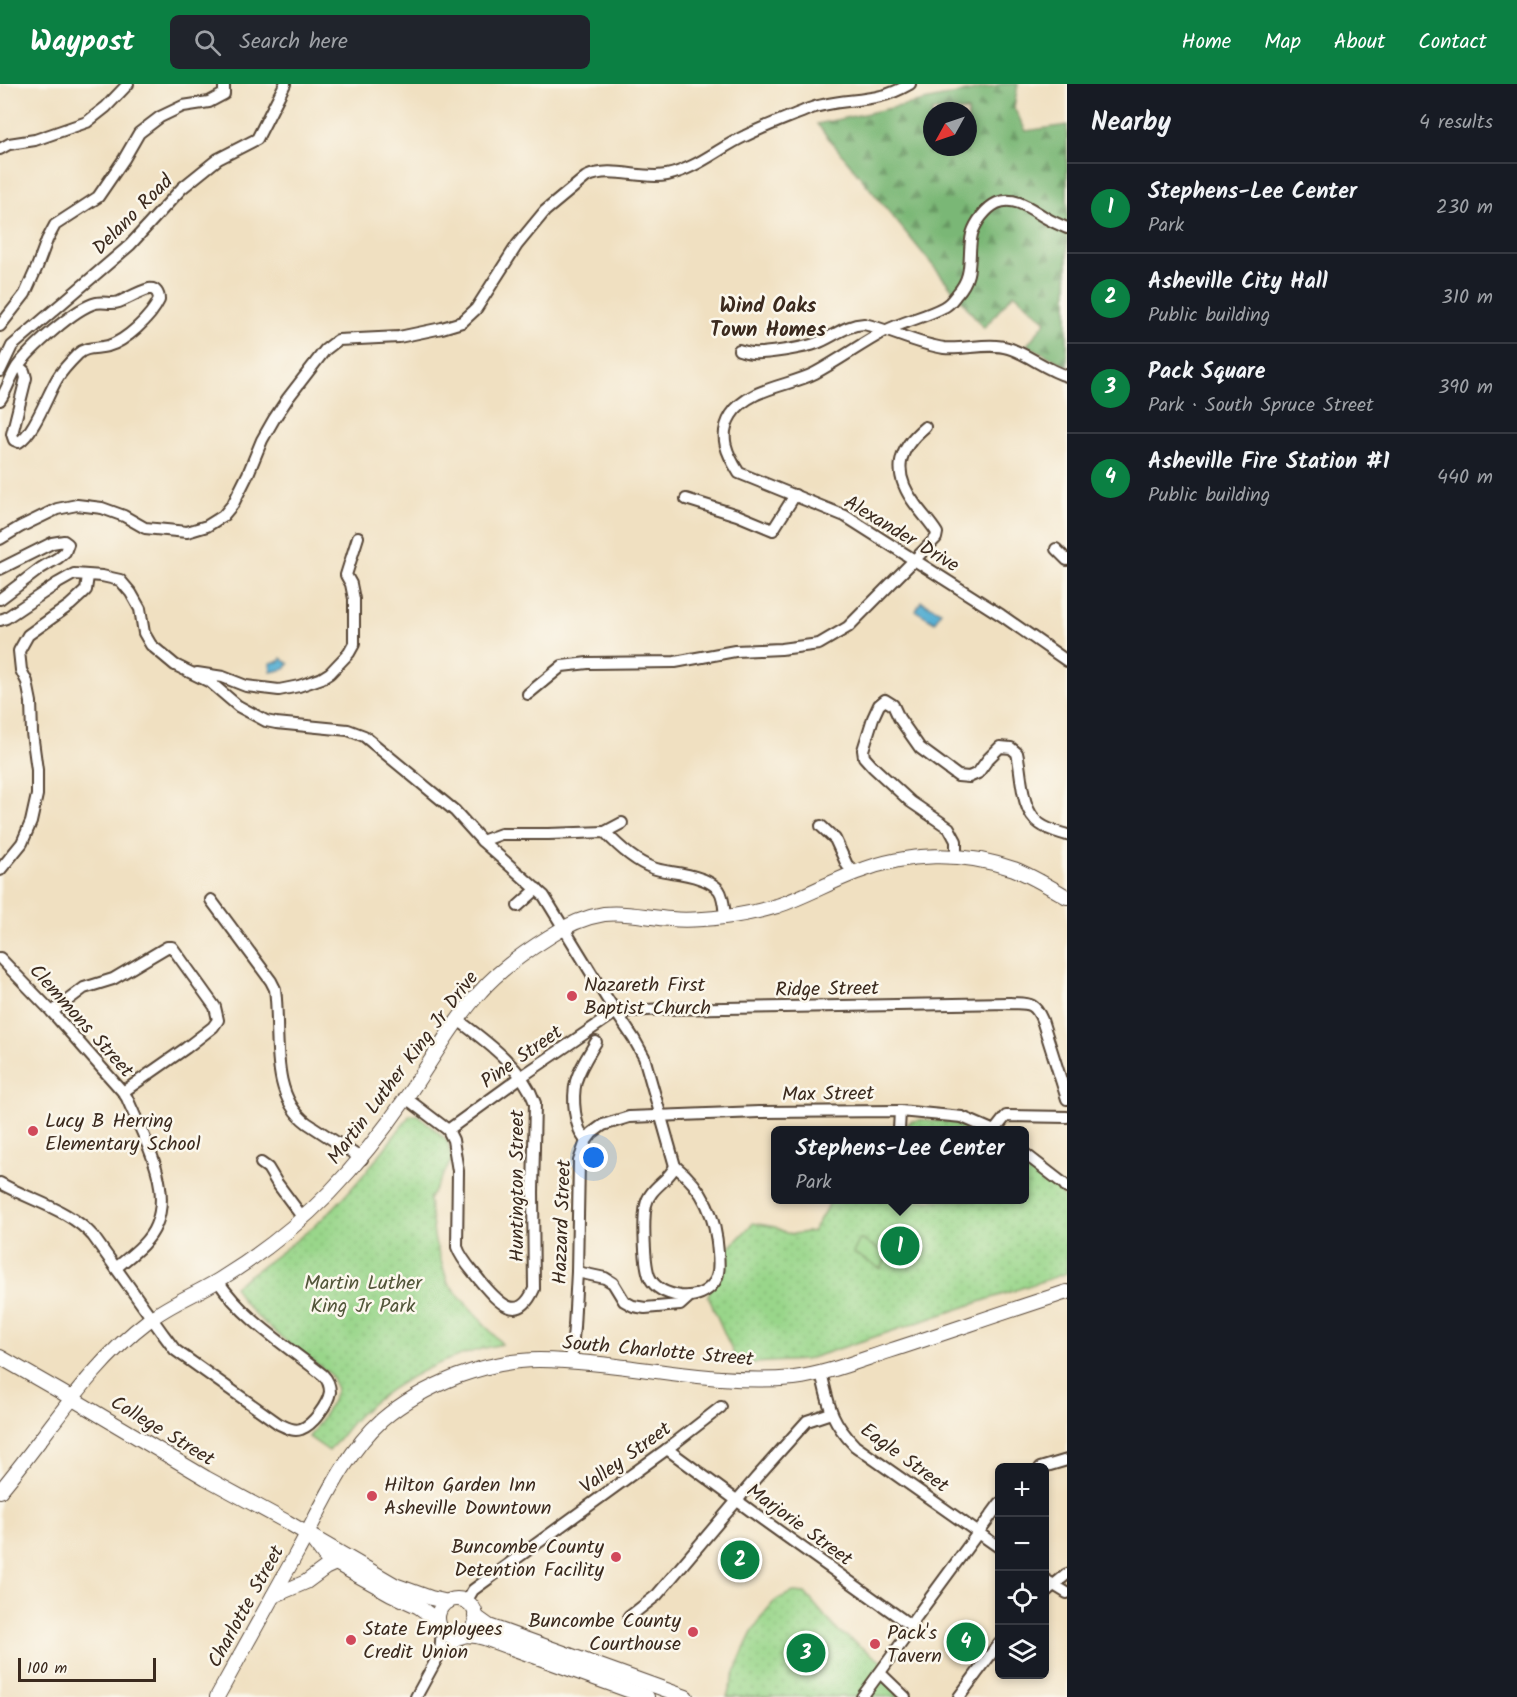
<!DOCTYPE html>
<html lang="en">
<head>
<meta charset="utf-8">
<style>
	body { margin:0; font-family:Kalam,sans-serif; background:#20242c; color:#f1f3f6 }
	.controls { position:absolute; right:18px; bottom:18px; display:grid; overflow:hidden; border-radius:9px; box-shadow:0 3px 9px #0003 }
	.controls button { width:54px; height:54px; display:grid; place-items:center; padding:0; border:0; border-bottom:2px solid #363941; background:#171b24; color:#f1f3f6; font:30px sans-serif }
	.compass { position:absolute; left:923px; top:18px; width:54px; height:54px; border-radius:50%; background:#171b24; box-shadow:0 3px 9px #0003; rotate:230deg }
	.scale { position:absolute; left:18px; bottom:15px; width:138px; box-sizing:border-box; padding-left:6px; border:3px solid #3b2a1e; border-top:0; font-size:16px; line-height:21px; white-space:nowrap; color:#3b2a1e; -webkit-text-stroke:4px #fbf7ec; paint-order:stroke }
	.you { position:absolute; left:594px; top:1074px; width:21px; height:21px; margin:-15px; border:4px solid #fff; border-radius:50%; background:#1a73e8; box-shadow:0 0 0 9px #1a73e833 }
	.badge { display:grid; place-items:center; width:39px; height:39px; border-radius:50%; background:#0b8043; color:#fff; font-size:20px; font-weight:700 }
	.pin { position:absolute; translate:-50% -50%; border:3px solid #fff; box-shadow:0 2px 6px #0006 }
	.popup { position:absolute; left:771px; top:1042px; width:258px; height:78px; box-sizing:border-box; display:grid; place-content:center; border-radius:9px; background:#171b24; filter:drop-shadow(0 2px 4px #0005); font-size:20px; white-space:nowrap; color:#9ea1a6 }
	.popup b { font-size:22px; color:#f1f3f6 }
	.popup::after { content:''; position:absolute; left:50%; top:100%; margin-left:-12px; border:12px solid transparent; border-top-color:#171b24 }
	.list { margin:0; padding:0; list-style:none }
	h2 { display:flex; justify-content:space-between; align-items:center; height:78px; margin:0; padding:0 24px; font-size:26px }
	h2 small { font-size:20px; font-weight:400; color:#9ea1a6 }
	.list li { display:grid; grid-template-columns:39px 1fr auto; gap:18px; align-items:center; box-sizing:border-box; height:90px; padding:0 24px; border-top:2px solid #363941 }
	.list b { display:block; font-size:22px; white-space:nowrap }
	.list p { margin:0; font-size:20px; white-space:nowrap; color:#9ea1a6 }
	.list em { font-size:20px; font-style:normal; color:#9ea1a6 }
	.icon { flex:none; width:33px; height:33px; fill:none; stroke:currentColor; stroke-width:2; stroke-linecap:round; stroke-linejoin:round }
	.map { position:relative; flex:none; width:1067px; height:1613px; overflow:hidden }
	header { display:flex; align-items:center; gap:36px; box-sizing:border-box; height:84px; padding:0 30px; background:#0b8043; color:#fff }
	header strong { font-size:28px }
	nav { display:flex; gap:33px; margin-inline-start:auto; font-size:21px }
	.search { width:420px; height:54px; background:#20242c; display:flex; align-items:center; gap:15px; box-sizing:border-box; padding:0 21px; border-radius:9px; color:#9ea1a6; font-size:22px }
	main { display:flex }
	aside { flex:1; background:#171b24 }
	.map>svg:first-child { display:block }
</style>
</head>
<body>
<header>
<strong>Waypost</strong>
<div class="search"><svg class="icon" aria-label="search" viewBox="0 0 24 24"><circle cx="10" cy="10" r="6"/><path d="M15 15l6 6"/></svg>Search here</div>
<nav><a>Home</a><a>Map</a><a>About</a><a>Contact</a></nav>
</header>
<main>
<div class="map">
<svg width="1067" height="1613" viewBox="0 0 1067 1613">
	<defs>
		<pattern id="forest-firs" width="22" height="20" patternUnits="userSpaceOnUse" patternTransform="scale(1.5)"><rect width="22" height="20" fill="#7ab776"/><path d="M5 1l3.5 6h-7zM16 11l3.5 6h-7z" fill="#659560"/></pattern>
		<pattern id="park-dots" width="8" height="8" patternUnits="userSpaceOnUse" patternTransform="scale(1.5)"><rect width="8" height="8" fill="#99d68a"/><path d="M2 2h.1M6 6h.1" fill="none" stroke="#85b877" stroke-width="1.8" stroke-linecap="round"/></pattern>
		<pattern id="water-ripples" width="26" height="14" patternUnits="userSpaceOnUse" patternTransform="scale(1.5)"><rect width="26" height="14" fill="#55aed2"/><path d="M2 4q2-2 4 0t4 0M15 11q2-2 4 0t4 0" fill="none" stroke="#488eaa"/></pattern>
	</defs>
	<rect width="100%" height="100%" fill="#fbf7ec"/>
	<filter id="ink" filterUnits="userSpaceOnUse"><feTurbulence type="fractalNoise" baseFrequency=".0167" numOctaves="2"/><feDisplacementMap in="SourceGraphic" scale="12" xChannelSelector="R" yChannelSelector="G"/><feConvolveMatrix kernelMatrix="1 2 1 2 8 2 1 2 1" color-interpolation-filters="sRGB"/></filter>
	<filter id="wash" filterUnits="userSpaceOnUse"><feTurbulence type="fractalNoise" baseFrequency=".008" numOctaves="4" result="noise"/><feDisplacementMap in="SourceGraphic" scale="24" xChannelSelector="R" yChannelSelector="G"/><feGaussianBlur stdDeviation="1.35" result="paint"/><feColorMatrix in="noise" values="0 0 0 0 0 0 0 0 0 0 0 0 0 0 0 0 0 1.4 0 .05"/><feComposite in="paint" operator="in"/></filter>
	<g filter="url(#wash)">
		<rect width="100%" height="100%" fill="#f0e0c1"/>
		<path fill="url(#forest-firs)" stroke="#5a704a" stroke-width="1.5" fill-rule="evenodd" d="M1003 0H1018L1014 24 1026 47 1067 41V282L1027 261 1046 237 1014 209 984 244 817 40ZM932 27H968V63H932Z"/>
		<g fill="url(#park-dots)" stroke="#6a8054" stroke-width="1.5">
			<path d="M410 1031H418L447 1056 452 1076 429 1116 435 1158 448 1199 502 1260C450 1271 402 1292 362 1328 350 1339 340 1354 329 1367L309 1353C320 1337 330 1324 337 1305L330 1290 287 1258 255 1231 242 1216 234 1202C264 1181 295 1159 323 1134 356 1103 383 1067 410 1031Z"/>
			<path d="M923 1036C940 1037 960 1038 976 1046H907V1040L912 1037Z"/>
			<path d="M1025 1076 1042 1089 1067 1116V1189L805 1276 738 1280 708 1212 721 1173 753 1139 775 1143 786 1149 793 1150 813 1147 831 1116H1024Z"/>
			<path d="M794 1508 805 1509 836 1545 882 1578 898 1613H727C737 1581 749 1544 773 1519 779 1513 787 1511 794 1508Z"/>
		</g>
		<path fill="#99d68a" stroke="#6a8054" stroke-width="1.5" d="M860 1155 888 1170 881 1185 853 1169Z"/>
		<g fill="url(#water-ripples)" stroke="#486c78" stroke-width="1.5">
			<path d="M921 517 941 527 935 538 916 527Z"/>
			<path d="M281 574 289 580 285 585 271 588 270 579 280 577Z"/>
		</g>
	</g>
	<g filter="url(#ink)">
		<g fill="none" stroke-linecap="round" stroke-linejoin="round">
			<defs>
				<g id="minor">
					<path d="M0 65 9 60 35 56 87 38 106 23 128 0"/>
					<path d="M1067 144C1060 141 1053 138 1046 134 1032 126 1015 111 997 119 986 124 975 139 972 150 967 172 975 191 957 210 953 215 950 220 944 223 926 233 904 237 885 247 861 260 839 276 815 289 790 302 748 304 731 331 718 352 727 370 739 389L845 432 1001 531 1067 577"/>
					<path d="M0 242 25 210 37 183 47 156 55 141 98 113 124 75 139 49 160 33 183 22 209 18 224 10V0"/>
					<path d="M739 266C743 267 748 269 752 269 765 270 805 264 817 259 833 253 845 241 864 240 891 246 916 260 944 264 964 266 990 258 1008 264 1028 270 1046 286 1067 292"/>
					<path d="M0 287 12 262 130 161 182 104 218 75 257 55 285 0"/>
					<path d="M0 316C7 306 10 294 17 283 30 265 75 224 96 219 104 217 111 221 119 218 129 214 138 208 149 205 156 204 159 210 159 216 151 233 126 257 108 262 97 265 87 262 78 270 70 278 62 286 57 295 47 312 34 349 19 358L14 356 12 350 26 294 24 287 18 282"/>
					<path d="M686 415 737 431 773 446 795 411"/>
					<path d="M0 455 20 443 57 425 77 421 102 424 124 432 145 444 187 448 207 442 223 432 233 420 248 390 262 356 274 335 288 314 325 266 338 256 399 253 442 244 462 238 476 225 517 161 545 127 586 93C612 81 640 96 667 91 696 85 719 64 745 52 765 42 787 34 809 25 832 16 857 18 881 12 891 10 901 5 910 0"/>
					<path d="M1056 465 1067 476"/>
					<path d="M0 485 52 459 64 457 68 460 65 468 58 474 41 484 0 515"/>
					<path d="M0 536 6 534 58 499 74 490 102 492 120 496 131 509 140 525 144 549 151 561 175 581 210 598 238 622 266 637 276 639 348 646 364 652 455 727 482 757 501 750H548L605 748C618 762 634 777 653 784 658 786 665 787 671 788 686 790 709 794 719 806 724 813 724 825 725 833"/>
					<path d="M197 589 223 593 246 602 279 606 299 602 322 594 330 589 349 569 354 560V515L351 500 346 491 358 453"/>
					<path d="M528 610 562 582 588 579 675 578 735 567 781 565 819 560 848 543 936 454 937 449C931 439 922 430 915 420 892 389 897 366 925 343"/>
					<path d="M821 742 835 755 847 781 855 788"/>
					<path d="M605 748 622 739"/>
					<path d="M482 757 544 812 606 913 634 955 644 973 675 1082"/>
					<path d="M956 772V757L949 744 911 718 873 683 864 673 863 666 873 634 879 621 885 616 893 621 899 634 920 664 958 692 969 693 978 689 988 675 1000 663 1011 664 1017 669C1022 689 1020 727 1040 740 1048 746 1058 748 1067 751"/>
					<path d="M0 786 22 759 31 738 37 711V686L32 649 31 618 27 598 21 586 19 567 28 551 70 521 82 510 86 506 88 492"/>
					<path d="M211 816 271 897 275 905C281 947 268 1010 307 1039L362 1075"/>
					<path d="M518 822 537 805"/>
					<path d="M0 874 52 928 123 1008 127 1014C142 1050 173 1101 156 1141 149 1159 130 1172 116 1184"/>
					<path d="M52 928 84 904 113 895 167 863H172L215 923 218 936 213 943 186 964 123 1008"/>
					<path d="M406 1014 448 1046 453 1056 458 1087 457 1163C462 1177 472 1186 481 1198 498 1218 518 1241 534 1205L533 1108 535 1019C523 984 487 958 458 936"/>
					<path d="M448 1046 521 993 616 928 663 925 1010 919C1028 920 1034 917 1042 936L1067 1015"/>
					<path d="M899 1046 900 1027"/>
					<path d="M995 1046 1006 1032 1067 1033"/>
					<path d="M586 1057C574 1043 572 1014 576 997 580 983 589 970 596 958"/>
					<path d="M1024 1069 1064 1100 1067 1104"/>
					<path d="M261 1079 268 1084 277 1099 303 1134"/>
					<path d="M675 1082C704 1105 716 1133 718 1169 719 1179 720 1192 713 1200 704 1211 693 1213 680 1212 668 1210 656 1206 650 1194 644 1182 643 1135 646 1121 649 1104 669 1097 675 1082Z"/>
					<path d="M0 1099C31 1117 69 1125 93 1152L163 1250 175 1266 279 1340C286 1343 293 1348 301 1345 313 1341 328 1320 330 1308 330 1302 327 1295 323 1291 287 1262 244 1236 218 1197"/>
					<path d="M577 1188 605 1194 613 1199 624 1217 633 1222 645 1224 680 1221 690 1212"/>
					<path d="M571 1278 574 1243 577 1188 579 1077 586 1057 592 1049 603 1041 629 1033 759 1028 900 1027 962 1033 992 1046"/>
					<path d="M821 1288C829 1322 830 1336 855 1362L1000 1464"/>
					<path d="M667 1365 762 1435 913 1543"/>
					<path d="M1040 1384 1067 1376"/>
					<path d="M1044 1495 1067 1509"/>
					<path d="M1044 1509 1067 1490"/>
					<path d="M466 1518 473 1506 667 1365 721 1323"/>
					<path d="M629 1533 657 1511 756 1394 807 1337 831 1329"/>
					<path d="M440 1569 447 1566 461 1553"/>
					<path d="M880 1589 905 1613"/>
					<path d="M416 1613 440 1569 442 1546"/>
					<path d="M862 1613 913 1543 914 1536 1000 1419"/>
					<path d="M959 1613 1000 1558"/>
				</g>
				<g id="major">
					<path d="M0 1273 61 1308 206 1394 287 1438 395 1501 431 1514 448 1518"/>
					<path d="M0 1407C49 1349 88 1282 149 1236 170 1220 196 1210 219 1196 258 1172 296 1143 329 1109 359 1078 384 1046 408 1011 432 976 453 938 481 907 500 885 525 868 549 853 565 842 585 833 604 830 627 827 649 834 671 835 688 837 707 835 724 833 742 831 760 827 777 822 804 813 830 798 857 788 907 768 962 767 1014 785 1032 792 1050 803 1067 813"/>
					<path d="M311 1454 325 1473 391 1510 419 1523 438 1537"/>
					<path d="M273 1512 306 1498 325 1484 336 1479"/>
					<circle cx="457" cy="1534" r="19"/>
					<path d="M475 1532 489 1542 686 1613"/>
					<path d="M465 1551 476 1552 484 1554 647 1613"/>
					<path d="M217 1613C243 1566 269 1519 295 1472 321 1426 342 1372 382 1336 404 1317 430 1303 458 1292 483 1283 512 1276 539 1276 624 1277 709 1302 794 1294 826 1290 858 1277 889 1267 948 1248 1007 1227 1067 1208"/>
				</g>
			</defs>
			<use href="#minor" stroke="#564536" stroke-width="14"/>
			<use href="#major" stroke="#564536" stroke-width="16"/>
			<use href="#minor" stroke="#fff" stroke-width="10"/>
			<use href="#major" stroke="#fff" stroke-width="14"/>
		</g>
	</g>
	<g fill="#d1495b" stroke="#fbf7ec" stroke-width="2">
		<circle cx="572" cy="912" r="6"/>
		<circle cx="33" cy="1047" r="6"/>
		<circle cx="372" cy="1412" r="6"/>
		<circle cx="616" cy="1473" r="6"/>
		<circle cx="693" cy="1548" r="6"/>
		<circle cx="351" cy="1556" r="6"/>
		<circle cx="875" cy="1560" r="6"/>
	</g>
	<g text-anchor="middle" stroke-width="5" stroke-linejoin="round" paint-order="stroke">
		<g font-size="20" fill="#3b2a1e" stroke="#fbf7ec">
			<text transform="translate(132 130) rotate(-45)" y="7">Delano Road</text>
			<text transform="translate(902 449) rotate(31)" y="7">Alexander Drive</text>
			<text transform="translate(827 904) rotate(-1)" y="7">Ridge Street</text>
			<text transform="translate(82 936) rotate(48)" y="7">Clemmons Street</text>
			<text transform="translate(521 972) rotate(-35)" y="7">Pine Street</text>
			<text transform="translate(402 983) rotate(-53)" y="7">Martin Luther King Jr Drive</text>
			<text transform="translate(828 1009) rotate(-1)" y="7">Max Street</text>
			<text transform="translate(516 1102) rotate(-90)" y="7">Huntington Street</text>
			<text transform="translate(561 1138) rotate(-88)" y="7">Hazzard Street</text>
			<text transform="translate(658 1266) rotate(5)" y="7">South Charlotte Street</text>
			<text transform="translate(163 1346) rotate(31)" y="7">College Street</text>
			<text transform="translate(625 1373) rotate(-36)" y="7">Valley Street</text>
			<text transform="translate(905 1373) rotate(36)" y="7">Eagle Street</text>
			<text transform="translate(800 1440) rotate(36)" y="7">Marjorie Street</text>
			<text transform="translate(245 1522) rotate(-61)" y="7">Charlotte Street</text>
		</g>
		<g font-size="20" fill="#3b2a1e" stroke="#fbf7ec" text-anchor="start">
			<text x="584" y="907">Nazareth First<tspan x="584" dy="23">Baptist Church</tspan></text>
			<text x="45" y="1043">Lucy B Herring<tspan x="45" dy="23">Elementary School</tspan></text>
			<text x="384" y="1407">Hilton Garden Inn<tspan x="384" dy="23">Asheville Downtown</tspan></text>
			<text x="604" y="1469" text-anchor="end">Buncombe County<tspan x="604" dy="23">Detention Facility</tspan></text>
			<text x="681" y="1543" text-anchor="end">Buncombe County<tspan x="681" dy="23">Courthouse</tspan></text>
			<text x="363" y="1551">State Employees<tspan x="363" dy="23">Credit Union</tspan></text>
			<text x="887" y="1555">Pack's<tspan x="887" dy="23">Tavern</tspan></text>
		</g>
		<g font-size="20" fill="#525539" stroke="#fbf7ec">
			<text x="363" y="1205">Martin Luther<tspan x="363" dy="23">King Jr Park</tspan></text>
		</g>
		<g font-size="21" font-weight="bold" fill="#3b2a1e" stroke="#fbf7ec">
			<text x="768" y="228">Wind Oaks<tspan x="768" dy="24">Town Homes</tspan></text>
		</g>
	</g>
</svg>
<div class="controls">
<button>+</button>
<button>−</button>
<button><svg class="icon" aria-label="locate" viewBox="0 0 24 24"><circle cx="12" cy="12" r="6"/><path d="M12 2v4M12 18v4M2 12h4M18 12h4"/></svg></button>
<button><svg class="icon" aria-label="layers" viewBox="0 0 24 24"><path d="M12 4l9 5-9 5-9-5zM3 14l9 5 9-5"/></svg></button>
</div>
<svg class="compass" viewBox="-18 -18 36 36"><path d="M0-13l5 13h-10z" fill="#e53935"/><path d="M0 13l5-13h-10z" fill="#9ea1a6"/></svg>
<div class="scale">100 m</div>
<div class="you"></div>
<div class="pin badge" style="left:900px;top:1162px">1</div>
<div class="popup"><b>Stephens-Lee Center</b>Park</div>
<div class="pin badge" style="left:740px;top:1476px">2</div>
<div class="pin badge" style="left:806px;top:1569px">3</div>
<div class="pin badge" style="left:966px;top:1558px">4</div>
</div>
<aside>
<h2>Nearby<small>4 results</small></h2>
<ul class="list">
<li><span class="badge">1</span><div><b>Stephens-Lee Center</b><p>Park</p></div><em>230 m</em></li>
<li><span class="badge">2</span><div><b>Asheville City Hall</b><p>Public building</p></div><em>310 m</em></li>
<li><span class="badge">3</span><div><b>Pack Square</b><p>Park · South Spruce Street</p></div><em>390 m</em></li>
<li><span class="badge">4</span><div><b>Asheville Fire Station #1</b><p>Public building</p></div><em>440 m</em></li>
</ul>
</aside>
</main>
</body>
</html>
